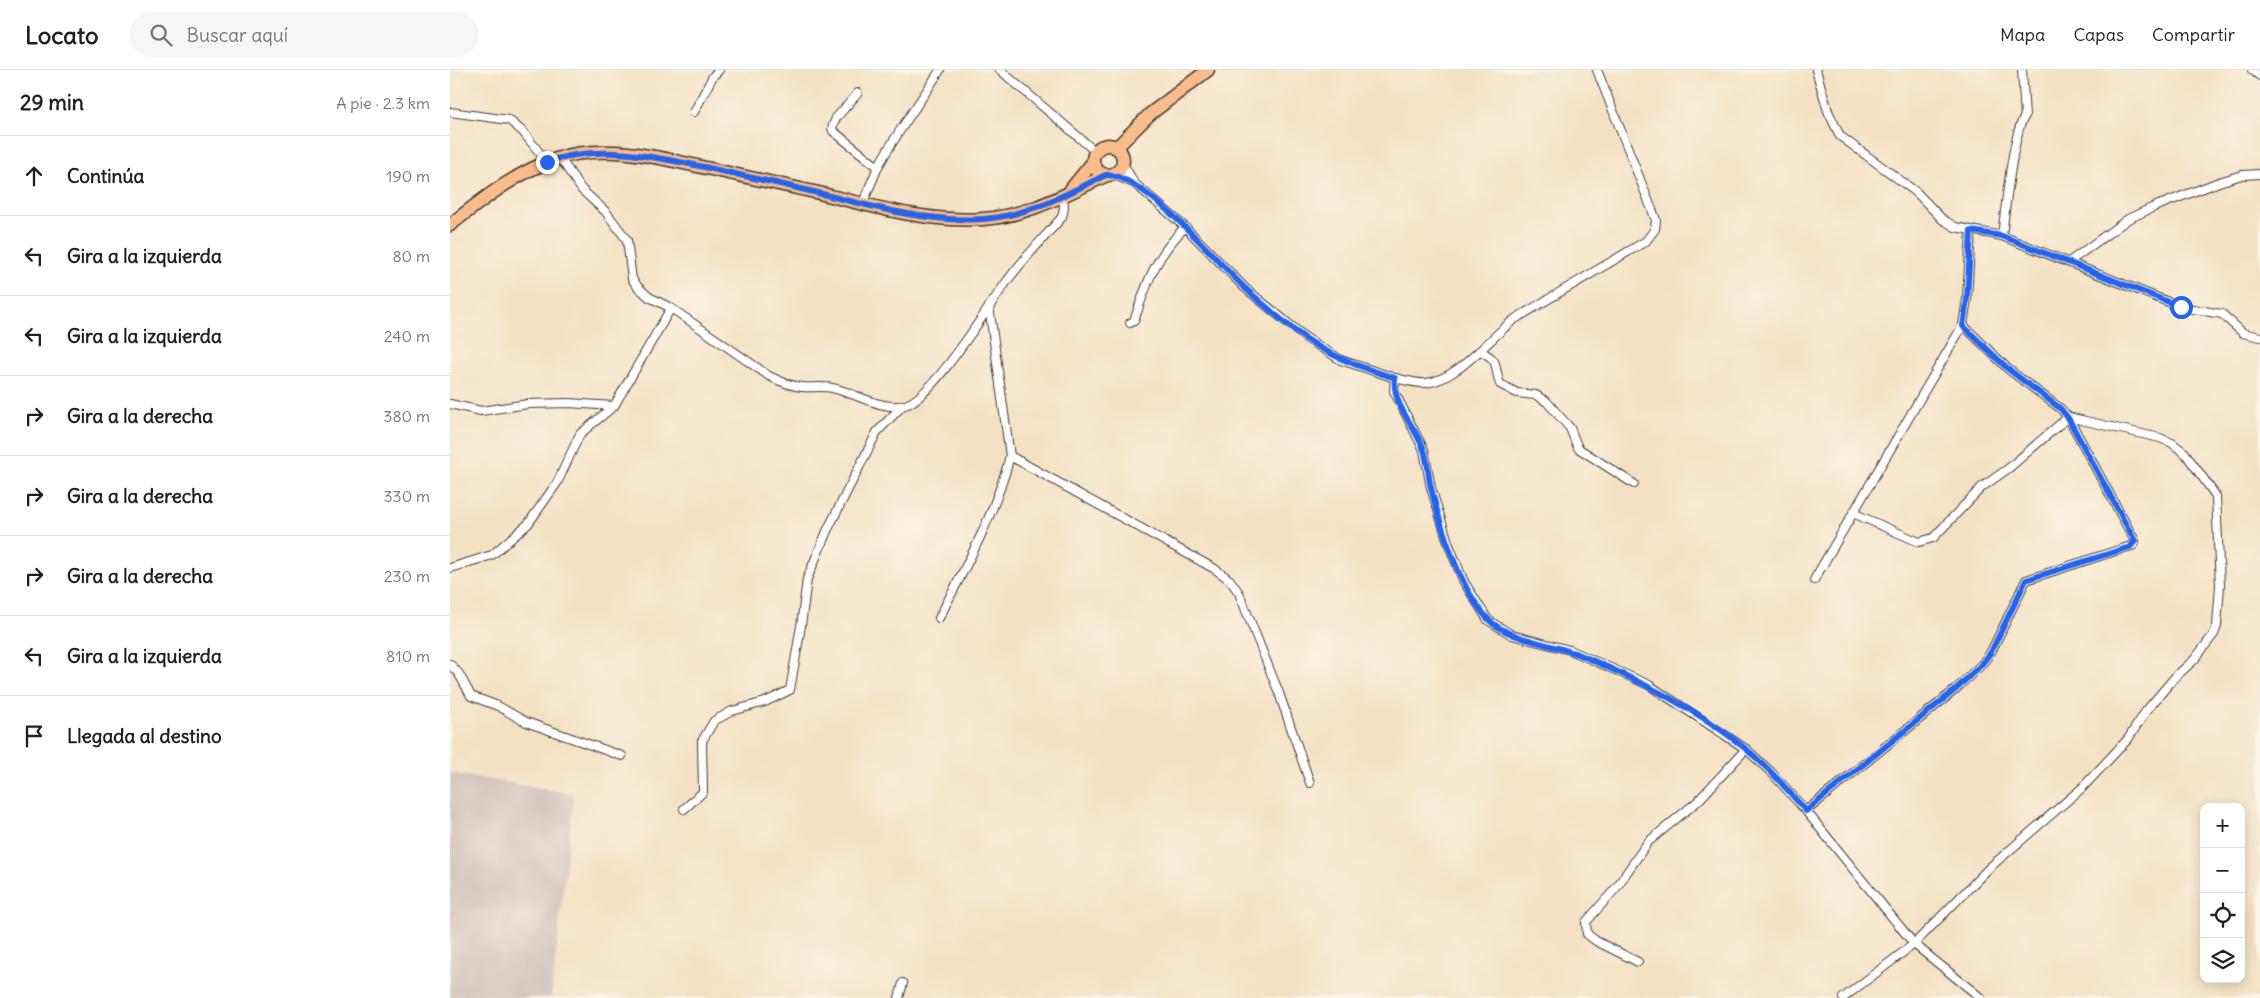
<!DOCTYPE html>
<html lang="es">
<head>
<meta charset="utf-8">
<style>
	body { margin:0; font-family:Delius,sans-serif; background:#f6f6f6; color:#202124 }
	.controls { position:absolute; right:15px; bottom:15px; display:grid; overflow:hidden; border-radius:10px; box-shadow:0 2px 12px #0003 }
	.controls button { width:45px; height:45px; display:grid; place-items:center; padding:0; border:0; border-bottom:1px solid #e0e0e0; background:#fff; color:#202124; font:25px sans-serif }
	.stop { position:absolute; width:15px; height:15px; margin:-11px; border:4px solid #2563eb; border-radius:50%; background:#fff }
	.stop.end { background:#2563eb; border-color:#fff; box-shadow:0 1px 5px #0008 }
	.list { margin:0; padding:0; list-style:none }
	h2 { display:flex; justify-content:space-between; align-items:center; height:65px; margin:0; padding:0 20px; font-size:21px }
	h2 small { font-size:16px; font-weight:400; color:#757577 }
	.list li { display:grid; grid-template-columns:32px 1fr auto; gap:15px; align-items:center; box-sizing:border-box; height:80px; padding:0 20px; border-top:1px solid #e0e0e0 }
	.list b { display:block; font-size:19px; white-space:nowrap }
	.list em { font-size:16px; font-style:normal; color:#757577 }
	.icon { flex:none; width:28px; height:28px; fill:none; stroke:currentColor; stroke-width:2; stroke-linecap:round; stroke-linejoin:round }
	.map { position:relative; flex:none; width:1810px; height:928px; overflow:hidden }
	header { display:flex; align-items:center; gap:30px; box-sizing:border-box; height:70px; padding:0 25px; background:#fff; border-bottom:1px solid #e0e0e0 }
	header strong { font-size:24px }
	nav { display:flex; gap:28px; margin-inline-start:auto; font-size:18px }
	.search { width:350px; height:45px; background:#f6f6f6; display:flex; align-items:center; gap:12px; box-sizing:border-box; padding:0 18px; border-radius:28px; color:#757577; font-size:19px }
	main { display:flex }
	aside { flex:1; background:#fff }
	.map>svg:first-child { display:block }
</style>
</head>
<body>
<header>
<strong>Locato</strong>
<div class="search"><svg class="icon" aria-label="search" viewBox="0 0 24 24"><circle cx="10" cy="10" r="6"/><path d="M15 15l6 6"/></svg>Buscar aquí</div>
<nav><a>Mapa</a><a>Capas</a><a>Compartir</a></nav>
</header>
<main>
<aside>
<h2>29 min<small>A pie · 2.3 km</small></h2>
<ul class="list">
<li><svg class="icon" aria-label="ahead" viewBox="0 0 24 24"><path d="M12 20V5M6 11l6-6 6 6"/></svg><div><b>Continúa</b></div><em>190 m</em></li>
<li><svg class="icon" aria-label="left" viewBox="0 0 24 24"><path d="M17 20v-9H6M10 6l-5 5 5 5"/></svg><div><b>Gira a la izquierda</b></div><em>80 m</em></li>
<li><svg class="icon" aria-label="left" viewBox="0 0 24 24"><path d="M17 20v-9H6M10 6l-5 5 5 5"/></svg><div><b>Gira a la izquierda</b></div><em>240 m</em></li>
<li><svg class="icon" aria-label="right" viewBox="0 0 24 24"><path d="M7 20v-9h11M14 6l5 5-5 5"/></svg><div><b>Gira a la derecha</b></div><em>380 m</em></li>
<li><svg class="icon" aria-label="right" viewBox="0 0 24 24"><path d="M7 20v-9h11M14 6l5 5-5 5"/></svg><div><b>Gira a la derecha</b></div><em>330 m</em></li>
<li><svg class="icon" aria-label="right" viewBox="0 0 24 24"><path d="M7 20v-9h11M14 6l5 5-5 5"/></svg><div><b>Gira a la derecha</b></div><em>230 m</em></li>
<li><svg class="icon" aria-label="left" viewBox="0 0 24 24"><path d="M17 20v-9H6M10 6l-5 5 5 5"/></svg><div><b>Gira a la izquierda</b></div><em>810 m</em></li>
<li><svg class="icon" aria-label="arrive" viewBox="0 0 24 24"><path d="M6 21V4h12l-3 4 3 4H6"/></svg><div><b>Llegada al destino</b></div></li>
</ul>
</aside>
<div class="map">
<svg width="1810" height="928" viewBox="0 0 1810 928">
	<rect width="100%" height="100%" fill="#fcf5e5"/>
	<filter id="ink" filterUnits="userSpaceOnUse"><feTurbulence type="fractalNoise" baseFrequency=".02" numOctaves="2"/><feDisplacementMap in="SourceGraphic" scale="10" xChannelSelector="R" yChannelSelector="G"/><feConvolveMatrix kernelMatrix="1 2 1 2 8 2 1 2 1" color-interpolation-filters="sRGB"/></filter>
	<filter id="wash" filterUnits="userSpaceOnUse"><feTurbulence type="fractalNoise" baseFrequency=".0096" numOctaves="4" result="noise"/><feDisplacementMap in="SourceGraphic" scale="20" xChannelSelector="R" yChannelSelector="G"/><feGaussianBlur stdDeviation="1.12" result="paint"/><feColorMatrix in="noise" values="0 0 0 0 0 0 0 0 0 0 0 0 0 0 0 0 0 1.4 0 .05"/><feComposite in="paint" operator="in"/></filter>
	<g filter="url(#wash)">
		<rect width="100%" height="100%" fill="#f4e1c4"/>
		<path fill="#d1c0bc" d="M0 703 124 724 101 928H0Z"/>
	</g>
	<g filter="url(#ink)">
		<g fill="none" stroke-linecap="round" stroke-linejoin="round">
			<defs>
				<g id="minor">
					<path d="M550 0 646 82"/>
					<path d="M1366 0 1378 41 1390 66 1466 122 1492 149 1505 157 1552 166 1731 237 1772 244 1793 263 1810 267"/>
					<path d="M1802 0 1810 6"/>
					<path d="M408 23 386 48 382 58 383 61 428 97 412 135"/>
					<path d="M0 42 59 50 73 62 97 92"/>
					<path d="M244 42 263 6 269 0"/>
					<path d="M110 88 132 120 156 142 177 170 182 209 188 217 199 227 221 238 319 306C329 311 340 316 352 317 361 318 372 316 382 318 404 322 431 341 455 335 483 328 538 236 558 210 574 188 594 168 612 147L614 138 613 125"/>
					<path d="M428 97C446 63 470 33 490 0"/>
					<path d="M662 104 684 113 672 92"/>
					<path d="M684 113 735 157 795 218 856 268 891 290 945 308 944 321 974 380 981 418 999 475 1014 512 1038 550 1062 565 1120 580 1199 615 1296 679 1322 703 1356 741 1464 874 1531 928"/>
					<path d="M1552 166C1555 143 1563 60 1575 46L1572 0"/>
					<path d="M1619 192 1678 149 1704 137 1769 112 1792 105 1810 104"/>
					<path d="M680 253 684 251C698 210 704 189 735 157"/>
					<path d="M1030 281C1051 291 1043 295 1050 314L1067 323 1086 325 1097 332 1120 358 1128 378 1184 414"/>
					<path d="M945 308C954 310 967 314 976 313 1009 309 1039 268 1065 249L1196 171 1205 159 1206 150 1147 0"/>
					<path d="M0 334 31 341 78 334 119 333 164 336"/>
					<path d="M560 386 765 499 780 510 789 523 829 623 860 713"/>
					<path d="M0 498 42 485 78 454 107 413 130 364 164 336 221 238"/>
					<path d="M1364 510 1513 255 1517 229 1521 161"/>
					<path d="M489 548C516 496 545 444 560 386L539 236"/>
					<path d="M0 594 9 604 21 626 48 636 76 652 172 686"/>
					<path d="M234 739 253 722 252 671 264 651 282 641 315 632 340 620 351 556 357 509 377 461 427 362 453 335"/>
					<path d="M1356 741 1505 620 1532 594 1541 582 1576 510 1684 475 1685 471 1618 347 1611 339 1558 299 1513 255"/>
					<path d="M1188 892 1146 871 1137 864 1136 852 1166 818 1198 772 1248 731 1296 679"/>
					<path d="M449 928 453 913"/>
					<path d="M1393 928 1464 874 1539 798 1632 718 1678 669 1696 641 1725 607 1744 590 1764 564 1767 556 1770 515 1766 426 1735 383 1722 373 1710 368 1618 347 1559 398 1532 417 1483 468 1469 472 1403 443"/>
				</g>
				<g id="primary">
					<circle cx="658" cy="90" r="15"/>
					<path d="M666 78 700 44 758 0"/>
					<path d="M621 119 643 92"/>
					<path d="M0 155C33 129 68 101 109 88 152 74 204 86 247 96 288 105 328 114 369 123 422 136 478 153 533 149 578 146 616 124 657 105"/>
				</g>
			</defs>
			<use href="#minor" stroke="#3c3a35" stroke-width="10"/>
			<use href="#primary" stroke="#3c3a35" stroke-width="15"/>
			<use href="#minor" stroke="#fff" stroke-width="8"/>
			<use href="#primary" stroke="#fabc8b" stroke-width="12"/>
		</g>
	</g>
	<g fill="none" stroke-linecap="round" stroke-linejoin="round" filter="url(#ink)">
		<path stroke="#2563eb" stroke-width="6" d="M97 92C148 74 202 86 254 97 293 106 333 114 372 124 423 137 479 153 533 149 578 146 616 124 656 105 693 103 768 193 796 219 815 236 834 253 855 268 883 288 913 298 945 308 942 336 965 355 974 380 978 392 978 406 981 418 991 458 1009 518 1038 549 1059 571 1106 574 1135 587 1191 612 1248 639 1296 679 1318 697 1337 719 1356 741L1505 620 1532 594 1541 582 1576 510 1680 477 1685 471 1618 348 1611 339 1558 299 1513 256 1517 229 1521 161 1552 166 1731 237"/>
	</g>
</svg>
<div class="controls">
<button>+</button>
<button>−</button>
<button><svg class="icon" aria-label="locate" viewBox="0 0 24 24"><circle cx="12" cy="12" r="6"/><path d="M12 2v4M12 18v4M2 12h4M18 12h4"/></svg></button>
<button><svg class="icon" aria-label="layers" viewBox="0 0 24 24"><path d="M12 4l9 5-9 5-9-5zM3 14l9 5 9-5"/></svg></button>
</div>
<div class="stop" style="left:1731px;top:237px"></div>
<div class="stop end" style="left:97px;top:92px"></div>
</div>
</main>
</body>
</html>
